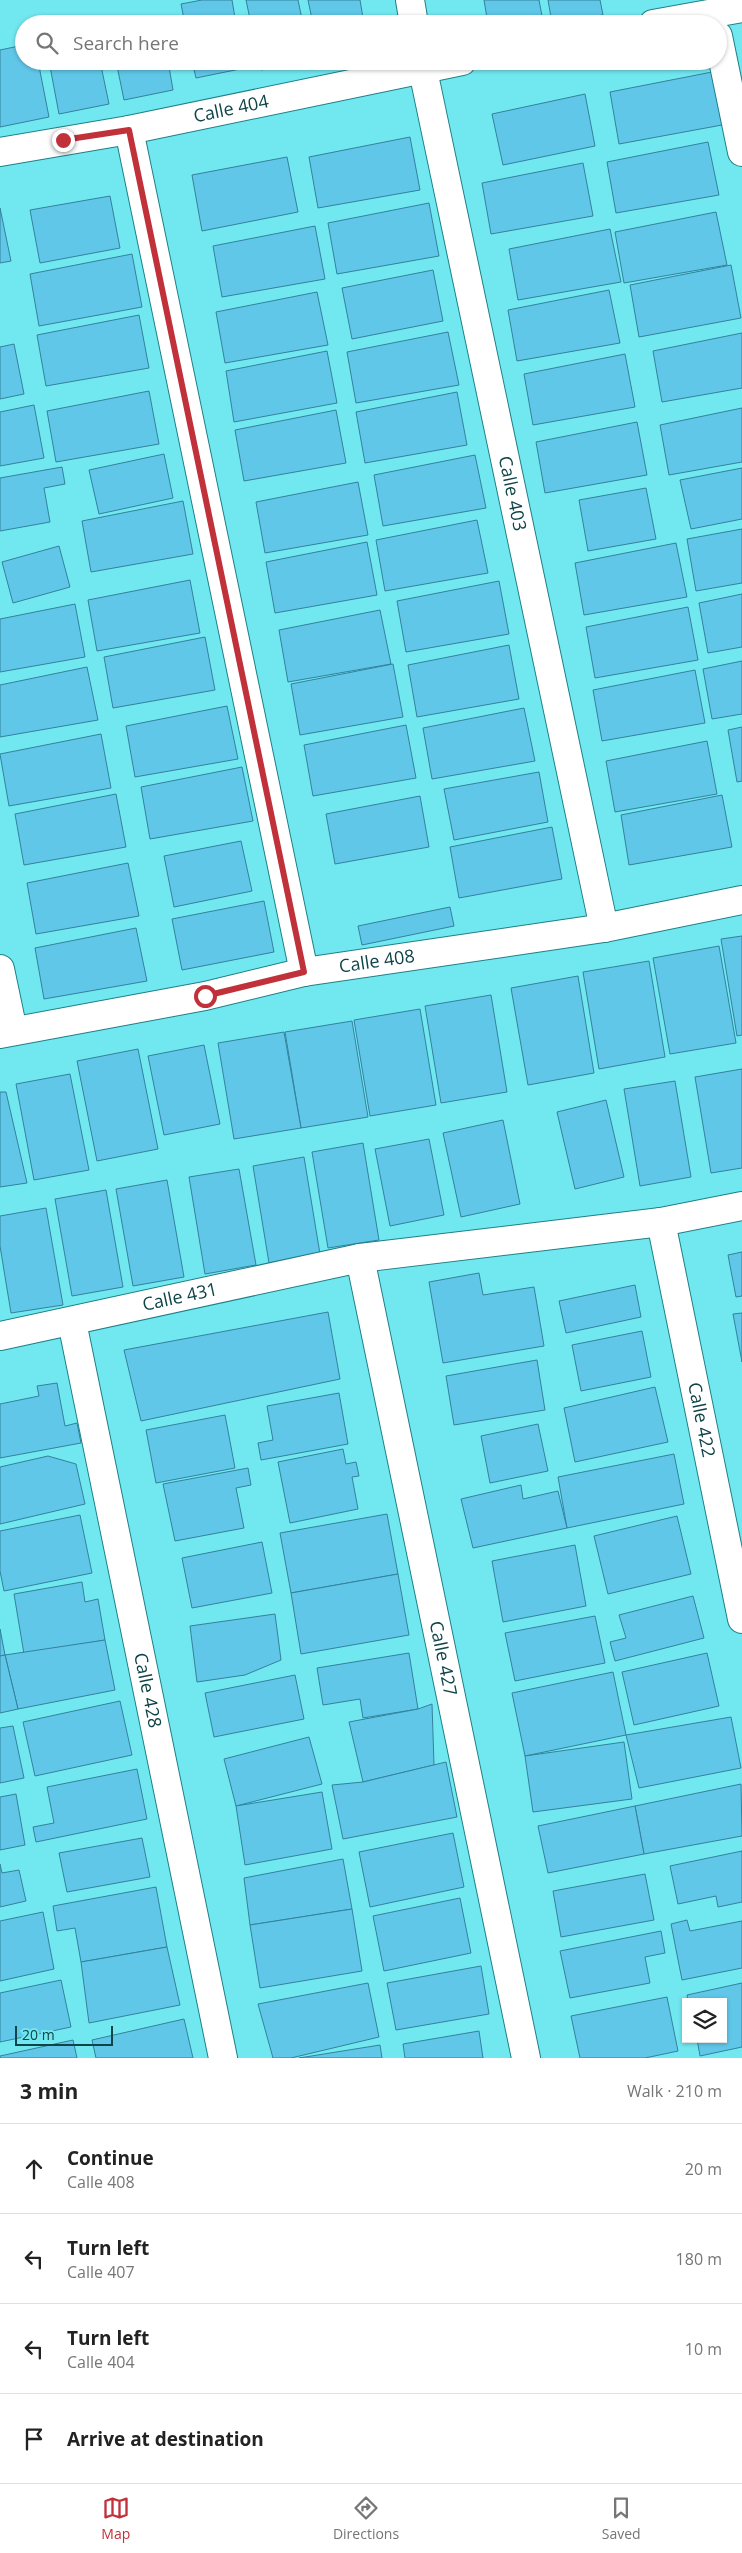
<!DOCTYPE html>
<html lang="en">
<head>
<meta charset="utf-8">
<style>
	body { margin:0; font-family:"Open Sans",sans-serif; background:#f2f2f2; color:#222 }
	.controls { position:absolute; right:15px; bottom:15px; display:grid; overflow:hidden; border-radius:0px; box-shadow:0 1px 4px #0004 }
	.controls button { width:45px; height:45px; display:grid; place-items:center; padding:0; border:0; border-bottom:1px solid #e0e0e0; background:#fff; color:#222; font:25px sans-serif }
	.scale { position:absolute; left:15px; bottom:12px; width:98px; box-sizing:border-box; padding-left:5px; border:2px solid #0f4448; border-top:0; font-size:14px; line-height:18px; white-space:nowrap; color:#0f4448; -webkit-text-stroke:4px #71e7f0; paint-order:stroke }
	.stop { position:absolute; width:15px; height:15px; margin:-11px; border:4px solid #c1313a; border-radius:50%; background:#fff }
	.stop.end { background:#c1313a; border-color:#fff; box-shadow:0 1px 5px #0008 }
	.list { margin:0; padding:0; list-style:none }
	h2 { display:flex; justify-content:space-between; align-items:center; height:65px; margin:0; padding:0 20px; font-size:21px }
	h2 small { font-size:16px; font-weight:400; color:#767676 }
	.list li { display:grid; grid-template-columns:32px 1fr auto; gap:15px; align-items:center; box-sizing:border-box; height:90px; padding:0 20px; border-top:1px solid #e0e0e0 }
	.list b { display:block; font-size:19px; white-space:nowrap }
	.list p { margin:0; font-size:16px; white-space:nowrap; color:#767676 }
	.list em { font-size:16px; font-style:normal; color:#767676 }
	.icon { flex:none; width:28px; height:28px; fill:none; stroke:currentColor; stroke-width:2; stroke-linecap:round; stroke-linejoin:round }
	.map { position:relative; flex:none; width:742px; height:2058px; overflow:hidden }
	.search { position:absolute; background:#fff; box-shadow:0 1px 4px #0004; left:15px; right:15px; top:15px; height:55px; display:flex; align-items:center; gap:12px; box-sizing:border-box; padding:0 18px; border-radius:28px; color:#767676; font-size:19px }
	.sheet { height:425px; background:#fff }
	nav { display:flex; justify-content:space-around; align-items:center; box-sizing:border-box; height:70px; border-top:1px solid #e0e0e0; background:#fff; font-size:14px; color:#767676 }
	nav a { display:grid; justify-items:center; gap:2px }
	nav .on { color:#c1313a }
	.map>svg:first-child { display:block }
</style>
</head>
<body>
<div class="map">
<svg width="742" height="2058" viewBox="0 0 742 2058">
	<rect width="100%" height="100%" fill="#71e7f0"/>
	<g fill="#60c7e9" stroke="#33829c">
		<path d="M202 0H232L236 24H185L181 4Z"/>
		<path d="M246 0H298L303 24H251Z"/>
		<path d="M308 0H360L364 24H313Z"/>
		<path d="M484 0H539L542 16 488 24Z"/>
		<path d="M548 0H600L603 15 552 23Z"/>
		<path d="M158 16 160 24H121Z"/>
		<path d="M24 45V61H38L49 117 0 127V50Z"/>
		<path d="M49 61H100L109 104 59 114Z"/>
		<path d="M116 61H168L173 90 124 100Z"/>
		<path d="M192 61H244L245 68 196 78Z"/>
		<path d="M259 61H304L261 70Z"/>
		<path d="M712 72 722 125 619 144 610 92Z"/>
		<path d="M585 94 595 146 503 165 492 114Z"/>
		<path d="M410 137 420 190 318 208 309 157Z"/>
		<path d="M708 142 719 195 616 213 607 162Z"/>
		<path d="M287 157 298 212 202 231 192 175Z"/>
		<path d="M583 163 593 216 491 234 482 183Z"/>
		<path d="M110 196 120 248 40 263 30 210Z"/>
		<path d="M429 203 439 256 337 274 328 223Z"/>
		<path d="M0 208 11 261 0 263Z"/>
		<path d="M716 212 727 265 624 283 615 232Z"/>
		<path d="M315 226 325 279 222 297 213 246Z"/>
		<path d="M610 229 621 282 518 300 509 249Z"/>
		<path d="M132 254 142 307 39 326 30 274Z"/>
		<path d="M731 265 741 318 639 337 630 285Z"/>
		<path d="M433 270 443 321 352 339 342 288Z"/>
		<path d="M609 290 620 343 517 361 508 310Z"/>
		<path d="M317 292 328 345 225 363 216 312Z"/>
		<path d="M139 315 149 368 46 386 37 335Z"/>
		<path d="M448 332 459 385 356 403 347 352Z"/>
		<path d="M742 333V388L662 402 653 351Z"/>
		<path d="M14 344 24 394 0 399V347Z"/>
		<path d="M327 351 337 403 234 422 226 371Z"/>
		<path d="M625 354 635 407 533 425 524 374Z"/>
		<path d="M149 391 159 444 56 462 47 411Z"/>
		<path d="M457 392 467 445 365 463 356 412Z"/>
		<path d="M34 405 44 458 0 466V412Z"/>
		<path d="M742 408V462L669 475 660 425Z"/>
		<path d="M336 410 346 463 244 481 235 430Z"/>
		<path d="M637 422 647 475 545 493 536 442Z"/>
		<path d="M164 454 173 498 99 514 89 470Z"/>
		<path d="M475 455 486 508 383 526 374 475Z"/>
		<path d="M62 467 65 484 44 488 50 522 0 531V478Z"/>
		<path d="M742 468V519L691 529 680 480Z"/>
		<path d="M358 482 368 535 265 553 256 502Z"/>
		<path d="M646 488 656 539 588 551 579 500Z"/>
		<path d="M183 501 193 554 91 572 82 521Z"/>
		<path d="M477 520 488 573 385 591 376 540Z"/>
		<path d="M742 529V583L696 591 687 539Z"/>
		<path d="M367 542 377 595 275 613 266 562Z"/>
		<path d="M676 543 687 597 584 615 575 563Z"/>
		<path d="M59 546 70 587 13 603 2 562Z"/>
		<path d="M190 580 200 633 97 651 88 600Z"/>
		<path d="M499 581 509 634 406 652 397 601Z"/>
		<path d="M742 594V647L708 653 699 603Z"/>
		<path d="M75 604 85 657 0 672V619Z"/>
		<path d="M688 607 698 660 595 678 586 627Z"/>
		<path d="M380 610 391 664 288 682 279 630Z"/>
		<path d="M205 637 215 690 113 708 104 657Z"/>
		<path d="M509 645 519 699 417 717 408 665Z"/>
		<path d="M742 661V714L712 719 703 669Z"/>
		<path d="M393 664 403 717 300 735 291 684Z"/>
		<path d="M87 667 98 720 0 737V685Z"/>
		<path d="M695 670 705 723 602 741 593 690Z"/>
		<path d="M227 706 238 759 135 777 126 726Z"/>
		<path d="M524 708 535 761 432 779 423 728Z"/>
		<path d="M406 725 416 778 313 796 304 745Z"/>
		<path d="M742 727V781L737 782 728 730Z"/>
		<path d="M101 734 111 788 9 806 0 754Z"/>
		<path d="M707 741 717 794 615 812 606 761Z"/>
		<path d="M242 767 253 821 150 839 141 787Z"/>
		<path d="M539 772 548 822 454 840 444 789Z"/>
		<path d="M116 794 126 847 24 865 15 814Z"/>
		<path d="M722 795 732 847 629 865 621 815Z"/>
		<path d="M420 796 429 847 335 864 326 814Z"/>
		<path d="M552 827 562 879 459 898 450 847Z"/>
		<path d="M241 841 252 891 174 907 164 856Z"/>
		<path d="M128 863 139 916 36 934 27 883Z"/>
		<path d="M264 901 274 952 182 970 172 919Z"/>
		<path d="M450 907 454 926 362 945 358 926Z"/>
		<path d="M136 928 147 981 44 999 35 948Z"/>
		<path d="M742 936V1035L737 1036 721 939Z"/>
		<path d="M719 946 736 1043 670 1054 653 958Z"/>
		<path d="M649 961 665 1057 599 1069 583 972Z"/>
		<path d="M578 976 594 1073 528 1085 511 988Z"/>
		<path d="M491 995 507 1092 441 1103 425 1006Z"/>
		<path d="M420 1009 436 1105 370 1116 354 1020Z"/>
		<path d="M352 1021 368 1117 301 1128 285 1032Z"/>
		<path d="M284 1032 301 1128 234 1139 218 1043Z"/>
		<path d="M204 1045 220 1124 164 1135 148 1056Z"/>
		<path d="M138 1049 158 1149 97 1161 77 1061Z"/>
		<path d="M742 1069V1168L711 1173 695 1077Z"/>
		<path d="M70 1074 89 1170 34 1180 16 1084Z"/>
		<path d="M675 1081 691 1177 640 1186 624 1089Z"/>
		<path d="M0 1092H6L27 1183 0 1187Z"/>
		<path d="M606 1100 624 1177 575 1189 557 1112Z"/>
		<path d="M503 1120 520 1204 461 1217 443 1133Z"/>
		<path d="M429 1139 444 1215 390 1226 375 1149Z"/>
		<path d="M363 1143 379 1240 328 1248 312 1152Z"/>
		<path d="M304 1157 320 1254 269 1263 253 1166Z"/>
		<path d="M239 1169 256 1265 205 1274 189 1177Z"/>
		<path d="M167 1180 184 1277 133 1286 116 1189Z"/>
		<path d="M106 1190 123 1287 72 1296 55 1199Z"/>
		<path d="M46 1208 63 1305 11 1313 0 1246V1216Z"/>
		<path d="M742 1252V1296L736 1297 728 1255Z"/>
		<path d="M479 1273 483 1295 534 1287 544 1346 443 1363 429 1282Z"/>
		<path d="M635 1285 641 1317 566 1333 559 1301Z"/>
		<path d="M328 1312 340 1379 141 1421 124 1350Z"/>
		<path d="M742 1313V1362L733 1314Z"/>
		<path d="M642 1331 651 1377 581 1391 572 1345Z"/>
		<path d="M537 1360 545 1410 454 1425 446 1376Z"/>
		<path d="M57 1383 65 1426 77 1423 81 1443 0 1458V1404L39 1396 37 1386Z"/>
		<path d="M655 1387 668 1442 575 1462 564 1408Z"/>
		<path d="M339 1393 348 1444 261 1460 258 1443 273 1440 267 1406Z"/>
		<path d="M225 1415 235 1468 156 1483 146 1430Z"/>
		<path d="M538 1424 548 1471 490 1483 481 1436Z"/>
		<path d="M343 1449 346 1464 356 1462 359 1476 352 1477 358 1509 290 1523 278 1462Z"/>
		<path d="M674 1454 684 1504 567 1528 558 1477Z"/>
		<path d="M48 1456 76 1464 85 1504 0 1524V1467Z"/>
		<path d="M248 1468 251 1485 236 1488 244 1528 175 1541 163 1484Z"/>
		<path d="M521 1485 523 1499 558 1491 567 1528 473 1548 461 1499Z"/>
		<path d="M387 1514 398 1574 291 1593 280 1533Z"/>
		<path d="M80 1515 92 1573 4 1591 0 1571V1531Z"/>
		<path d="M677 1516 691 1574 608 1594 594 1536Z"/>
		<path d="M262 1542 272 1593 192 1608 182 1558Z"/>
		<path d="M575 1545 586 1606 503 1622 492 1561Z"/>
		<path d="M398 1574 409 1635 301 1654 291 1593Z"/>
		<path d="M82 1582 85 1602 98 1599 105 1640 24 1654 14 1594Z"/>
		<path d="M693 1596 704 1638 615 1661 610 1642 626 1638 619 1615Z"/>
		<path d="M275 1614 281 1660 245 1675 197 1682 190 1626Z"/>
		<path d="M595 1616 605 1663 515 1681 505 1633Z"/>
		<path d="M0 1629 5 1655 0 1656Z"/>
		<path d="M105 1640 115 1690 18 1709 5 1655Z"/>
		<path d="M409 1653 418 1709 363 1718 360 1699 323 1705 317 1668Z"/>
		<path d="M707 1653 719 1706 634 1725 622 1672Z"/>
		<path d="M5 1655 18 1709 0 1713V1656Z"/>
		<path d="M613 1672 626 1735 525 1756 512 1693Z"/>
		<path d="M295 1675 304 1719 214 1737 205 1693Z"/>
		<path d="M120 1701 132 1755 35 1776 23 1722Z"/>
		<path d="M432 1704 434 1765 363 1782 349 1722 418 1709Z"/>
		<path d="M731 1717 741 1768 639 1788 626 1735Z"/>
		<path d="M13 1726 24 1778 0 1783V1728Z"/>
		<path d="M309 1737 322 1784 236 1806 224 1759Z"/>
		<path d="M624 1742 632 1799 533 1812 525 1756Z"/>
		<path d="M446 1762 457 1817 343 1839 332 1785 363 1782Z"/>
		<path d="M137 1769 147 1819 36 1842 33 1827 54 1823 47 1787Z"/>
		<path d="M741 1784 742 1836 644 1854 635 1806Z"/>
		<path d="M322 1792 332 1849 245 1865 236 1806Z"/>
		<path d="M16 1794 25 1845 0 1850V1797Z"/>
		<path d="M635 1806 644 1854 548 1873 538 1826Z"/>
		<path d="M453 1833 464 1887 370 1907 359 1852Z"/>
		<path d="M142 1838 150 1877 67 1892 59 1853Z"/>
		<path d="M742 1851V1902L718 1907 716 1896 678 1904 670 1866Z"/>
		<path d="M343 1859 352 1909 250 1925 244 1878Z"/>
		<path d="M0 1864 2 1873 19 1870 26 1901 0 1907Z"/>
		<path d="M645 1874 654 1920 561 1937 553 1891Z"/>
		<path d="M156 1887 167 1947 81 1962 75 1928 57 1931 53 1906Z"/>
		<path d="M460 1898 471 1953 384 1971 373 1916Z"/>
		<path d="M352 1909 362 1971 260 1988 250 1925Z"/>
		<path d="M43 1912 54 1969 0 1981V1921Z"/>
		<path d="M687 1920 690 1931 742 1921V1968L682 1980 671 1924Z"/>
		<path d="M661 1931 665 1953 645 1957 650 1983 570 1998 560 1951Z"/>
		<path d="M167 1947 180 2005 89 2023 81 1962Z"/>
		<path d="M481 1966 489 2014 396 2030 387 1983Z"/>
		<path d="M61 1980 71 2027 0 2042V1993Z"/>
		<path d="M368 1983 379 2037 291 2058H273L258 2004Z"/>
		<path d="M742 1983V2047L700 2056 697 2039H723V2002H688L687 1995Z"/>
		<path d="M667 1997 678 2051 645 2058H580L571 2016Z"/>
		<path d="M184 2019 193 2058H96L92 2040Z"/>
		<path d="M479 2031 483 2058H405L403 2044Z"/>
		<path d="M73 2040 77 2058H0V2056Z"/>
		<path d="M380 2045 382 2058H299Z"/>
	</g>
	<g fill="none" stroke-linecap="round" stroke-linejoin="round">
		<defs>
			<g id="minor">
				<path d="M410 0 414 24"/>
				<path d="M653 24 742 8"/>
				<path d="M718 36 742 152"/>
				<path id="s1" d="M421 61 604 928"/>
				<path d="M129 130 304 972"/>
				<path id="s2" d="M0 152 129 130 462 61"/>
				<path d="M0 969 13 1031"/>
				<path id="s3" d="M0 1034 205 996 304 972 604 928 742 900"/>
				<path id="s4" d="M661 1222 742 1619"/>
				<path id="s5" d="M360 1258 526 2058"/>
				<path id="s6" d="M72 1322 223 2058"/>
				<path id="s7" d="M0 1336 360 1258 661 1222 742 1206"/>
			</g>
		</defs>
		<use href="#minor" stroke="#1f8087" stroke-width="30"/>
		<use href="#minor" stroke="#fff" stroke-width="28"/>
	</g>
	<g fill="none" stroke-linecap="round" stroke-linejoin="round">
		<path stroke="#c1313a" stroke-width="6" d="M63 140 129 130 304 972 205 996"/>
	</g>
	<g text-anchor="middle" stroke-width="4" stroke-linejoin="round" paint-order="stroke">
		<g font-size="18" fill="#0f4448" stroke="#71e7f0">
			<text dy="6" stroke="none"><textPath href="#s2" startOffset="235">Calle 404</textPath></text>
			<text dy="6" stroke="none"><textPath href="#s1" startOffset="442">Calle 403</textPath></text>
			<text dy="6" stroke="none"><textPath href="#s3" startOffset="384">Calle 408</textPath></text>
			<text dy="6" stroke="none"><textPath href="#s7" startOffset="184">Calle 431</textPath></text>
			<text dy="6" stroke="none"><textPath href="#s4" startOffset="202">Calle 422</textPath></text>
			<text dy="6" stroke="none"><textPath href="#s5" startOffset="409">Calle 427</textPath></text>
			<text dy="6" stroke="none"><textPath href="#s6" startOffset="376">Calle 428</textPath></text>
		</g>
	</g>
</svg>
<div class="controls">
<button><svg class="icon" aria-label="layers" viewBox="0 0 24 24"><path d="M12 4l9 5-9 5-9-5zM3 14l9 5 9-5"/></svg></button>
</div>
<div class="scale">20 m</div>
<div class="stop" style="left:205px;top:996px"></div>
<div class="stop end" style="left:63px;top:140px"></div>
<div class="search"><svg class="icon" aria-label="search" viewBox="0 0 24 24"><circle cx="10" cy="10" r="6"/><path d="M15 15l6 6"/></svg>Search here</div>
</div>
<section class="sheet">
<h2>3 min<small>Walk · 210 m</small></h2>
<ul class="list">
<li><svg class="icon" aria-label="ahead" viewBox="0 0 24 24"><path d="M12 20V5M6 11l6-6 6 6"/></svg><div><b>Continue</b><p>Calle 408</p></div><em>20 m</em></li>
<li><svg class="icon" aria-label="left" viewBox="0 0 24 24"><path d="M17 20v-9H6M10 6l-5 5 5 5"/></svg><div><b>Turn left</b><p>Calle 407</p></div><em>180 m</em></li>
<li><svg class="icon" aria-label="left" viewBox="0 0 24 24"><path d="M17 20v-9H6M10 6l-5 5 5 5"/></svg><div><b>Turn left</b><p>Calle 404</p></div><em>10 m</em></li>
<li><svg class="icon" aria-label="arrive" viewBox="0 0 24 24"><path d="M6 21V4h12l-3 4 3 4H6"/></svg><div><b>Arrive at destination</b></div></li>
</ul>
</section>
<nav>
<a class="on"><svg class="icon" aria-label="map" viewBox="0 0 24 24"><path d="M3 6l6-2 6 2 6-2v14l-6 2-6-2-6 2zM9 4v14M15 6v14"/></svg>Map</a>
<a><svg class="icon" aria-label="directions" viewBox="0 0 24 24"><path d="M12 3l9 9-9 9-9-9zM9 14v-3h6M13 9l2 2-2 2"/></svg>Directions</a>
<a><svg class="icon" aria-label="saved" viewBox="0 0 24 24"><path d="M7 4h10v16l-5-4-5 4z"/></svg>Saved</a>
</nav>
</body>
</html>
